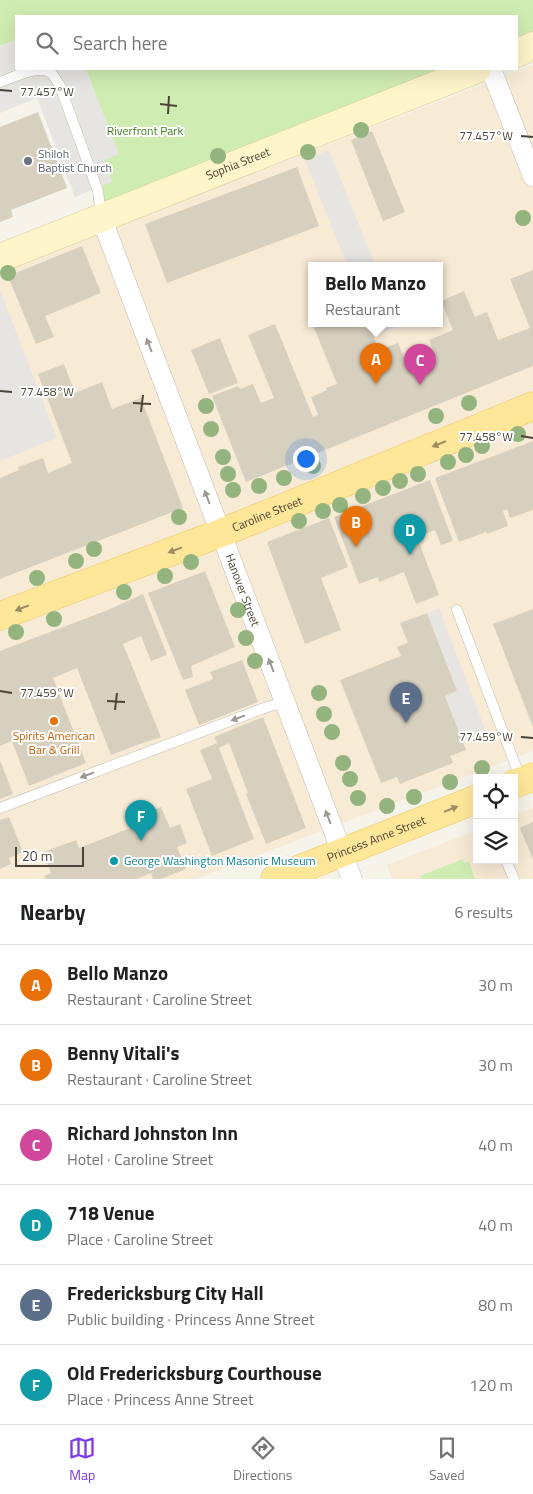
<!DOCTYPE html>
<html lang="en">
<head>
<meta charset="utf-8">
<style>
	body { margin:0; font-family:"Titillium Web",sans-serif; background:#f2f2f2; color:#202124 }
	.controls { position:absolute; right:15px; bottom:15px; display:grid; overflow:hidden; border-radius:0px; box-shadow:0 5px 20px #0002 }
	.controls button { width:45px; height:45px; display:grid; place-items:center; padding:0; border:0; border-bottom:1px solid #e0e0e0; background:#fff; color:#202124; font:25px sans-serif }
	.scale { position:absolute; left:15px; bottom:12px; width:69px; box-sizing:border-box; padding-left:5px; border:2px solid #4b4438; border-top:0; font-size:14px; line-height:18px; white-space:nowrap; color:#4b4438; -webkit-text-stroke:4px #fff; paint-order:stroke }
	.you { position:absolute; left:305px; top:458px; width:18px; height:18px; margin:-12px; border:4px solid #fff; border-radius:50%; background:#1a73e8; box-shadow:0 0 0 8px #1a73e833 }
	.badge { display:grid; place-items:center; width:32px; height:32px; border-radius:50%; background:#7c3aed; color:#fff; font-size:16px; font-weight:700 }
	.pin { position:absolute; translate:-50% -41px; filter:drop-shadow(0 1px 2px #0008) }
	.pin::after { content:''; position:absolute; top:26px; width:18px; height:15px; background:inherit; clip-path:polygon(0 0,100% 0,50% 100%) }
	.popup { position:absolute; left:308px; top:262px; width:135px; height:65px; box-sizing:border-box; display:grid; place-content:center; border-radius:0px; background:#fff; filter:drop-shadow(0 1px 4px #0005); font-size:16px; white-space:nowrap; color:#757577 }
	.popup b { font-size:19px; color:#202124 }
	.popup::after { content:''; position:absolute; left:50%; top:100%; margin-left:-10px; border:10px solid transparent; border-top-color:#fff }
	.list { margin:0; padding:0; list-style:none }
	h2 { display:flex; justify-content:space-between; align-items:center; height:65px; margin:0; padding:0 20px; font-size:21px }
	h2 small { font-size:16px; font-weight:400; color:#757577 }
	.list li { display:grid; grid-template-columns:32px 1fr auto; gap:15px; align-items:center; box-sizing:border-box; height:80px; padding:0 20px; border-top:1px solid #e0e0e0 }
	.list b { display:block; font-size:19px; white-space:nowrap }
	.list p { margin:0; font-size:16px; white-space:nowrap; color:#757577 }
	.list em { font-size:16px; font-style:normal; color:#757577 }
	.icon { flex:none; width:28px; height:28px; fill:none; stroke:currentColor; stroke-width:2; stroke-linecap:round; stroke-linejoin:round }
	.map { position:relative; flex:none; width:533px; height:879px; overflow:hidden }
	.search { position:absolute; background:#fff; box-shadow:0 5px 20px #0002; left:15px; right:15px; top:15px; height:55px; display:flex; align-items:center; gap:12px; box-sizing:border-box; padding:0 18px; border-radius:0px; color:#757577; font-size:19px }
	.sheet { height:545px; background:#fff }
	nav { display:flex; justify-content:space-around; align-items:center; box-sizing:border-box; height:70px; border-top:1px solid #e0e0e0; background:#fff; font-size:14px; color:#757577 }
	nav a { display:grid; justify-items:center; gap:2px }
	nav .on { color:#7c3aed }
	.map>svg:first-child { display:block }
</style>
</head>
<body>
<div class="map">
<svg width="533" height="879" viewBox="0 0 533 879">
	<rect width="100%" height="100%" fill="#f6f3ea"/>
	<g fill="#f8ebd5" fill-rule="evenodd">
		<path d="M533 65V751L195 879H0V272ZM312 265H440V323H312Z"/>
		<path d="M533 808V879H392L387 865 477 830V860H514V815Z"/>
	</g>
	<g fill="#cfecb2">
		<path d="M0 0H533V32L517 39V16H16V40L0 46Z"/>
		<path d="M61 69H445L101 217Z"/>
		<path d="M463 859 464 863 469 861 475 879H422L420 876Z"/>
	</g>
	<g fill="#e7e5e2">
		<path d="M16 40V69H86L119 154 104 160 112 182 75 197 37 98 0 113V46Z"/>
		<path d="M329 150 375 265H347L305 160Z"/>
		<path d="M0 290 57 438 0 461Z"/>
		<path d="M370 323H398L399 326 375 336Z"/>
		<path d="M439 608 486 732 463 741 445 696 457 691 427 613Z"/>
	</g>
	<g fill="#d8d0bf">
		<path d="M38 112 67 188 11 210 13 217 0 222V127Z"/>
		<path d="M372 131 405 212 383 221 351 140Z"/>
		<path d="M297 167 319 226 167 283 145 224Z"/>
		<path d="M82 246 101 293 45 316 54 337 36 344 8 276Z"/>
		<path d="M533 270V366L246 482 212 396 238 386 240 389 253 384 261 403 274 398 248 335 275 324 313 417 318 415 311 397 327 390 326 388 337 384 310 318 312 317V323H368L379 350 398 343 410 371 437 360 429 340 453 330 441 301 464 291 475 317 487 312 498 340 530 328 510 279Z"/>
		<path d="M220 338 238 383 209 394 191 350Z"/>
		<path d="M64 364 75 393 102 382 112 409 141 398 183 508 0 579V478L19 470 18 467 43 458 48 473 72 463 38 374Z"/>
		<path d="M533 441V510L510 518 507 509 503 511 508 526 487 534 486 532 459 542 435 478Z"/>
		<path d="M430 480 453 541 441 545 435 530 417 537 439 595 416 604 404 572 379 582 378 577 359 584 334 517Z"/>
		<path d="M329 518 348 567 321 578 341 630 305 644 267 542Z"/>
		<path d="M205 571 235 647 191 666 193 677 183 680 148 593Z"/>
		<path d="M143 594 167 655 151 661 141 636 123 644 161 737 137 745 111 755 77 668 53 678 86 763 29 786 12 741 0 746V651L108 610Z"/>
		<path d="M533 609V727L493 624Z"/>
		<path d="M427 613 457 691 445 696 466 750 450 756 453 763 400 784 397 777 381 783 340 680 401 656 397 647 408 643 400 623Z"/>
		<path d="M242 660 258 702 199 725 185 690 213 679 210 672Z"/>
		<path d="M263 717 306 828 266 844 246 794 248 793 229 743 219 748 254 839 212 856 186 789 212 779 200 750 217 743 214 737Z"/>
		<path d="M0 760 13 794 0 799Z"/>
		<path d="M161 807 170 828 180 824 187 843 177 847 186 869 161 879H153L151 873 136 879H46L44 876 51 873 43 852 76 840 79 848 133 827 130 819Z"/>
		<path d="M9 817 23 852 9 858 11 864 0 869V820Z"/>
		<path d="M533 822V860L520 828Z"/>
	</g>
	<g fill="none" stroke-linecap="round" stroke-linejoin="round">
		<defs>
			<g id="service">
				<path d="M0 82C12 78 39 64 51 73 55 76 57 82 60 86L98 191 101 216"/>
				<path d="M457 610 521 780"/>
				<path d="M0 808 267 707 285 702"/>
				<path d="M506 860 514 879"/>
			</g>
			<g id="minor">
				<path d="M491 69 533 176"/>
				<path id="s1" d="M101 217 352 879"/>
			</g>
			<g id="secondary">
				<path d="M517 53 533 46"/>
				<path id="s2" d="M0 258 477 69"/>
			</g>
			<g id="primary">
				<path id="s3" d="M0 616 221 533 533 406"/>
				<path d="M514 784 533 777"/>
				<path id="s4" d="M275 879 477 799"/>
			</g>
		</defs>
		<use href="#service" stroke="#c2bcac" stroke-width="11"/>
		<use href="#minor" stroke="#c2bcac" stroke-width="21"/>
		<use href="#secondary" stroke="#d8ca98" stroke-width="29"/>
		<use href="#primary" stroke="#eac864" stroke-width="29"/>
		<use href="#service" stroke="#fff" stroke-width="10"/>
		<use href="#minor" stroke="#fff" stroke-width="20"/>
		<use href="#secondary" stroke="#fff5cb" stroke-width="28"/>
		<use href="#primary" stroke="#ffe79a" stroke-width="28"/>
	</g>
	<g fill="#94b47f">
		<circle cx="361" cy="130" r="8"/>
		<circle cx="308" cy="152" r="8"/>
		<circle cx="218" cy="156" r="8"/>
		<circle cx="523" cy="218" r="8"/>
		<circle cx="8" cy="273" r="8"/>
		<circle cx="469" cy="403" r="8"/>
		<circle cx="206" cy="406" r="8"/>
		<circle cx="436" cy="416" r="8"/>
		<circle cx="211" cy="429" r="8"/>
		<circle cx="518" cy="434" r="8"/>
		<circle cx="482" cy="446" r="8"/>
		<circle cx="466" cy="455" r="8"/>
		<circle cx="223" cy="457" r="8"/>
		<circle cx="448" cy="462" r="8"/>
		<circle cx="313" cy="466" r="8"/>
		<circle cx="228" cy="474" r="8"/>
		<circle cx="418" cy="474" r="8"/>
		<circle cx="284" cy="478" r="8"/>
		<circle cx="400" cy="481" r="8"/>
		<circle cx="259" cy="486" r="8"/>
		<circle cx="383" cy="488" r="8"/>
		<circle cx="233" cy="490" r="8"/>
		<circle cx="363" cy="496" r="8"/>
		<circle cx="340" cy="505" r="8"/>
		<circle cx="323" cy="511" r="8"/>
		<circle cx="179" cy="517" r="8"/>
		<circle cx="299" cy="521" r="8"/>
		<circle cx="94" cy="549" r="8"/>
		<circle cx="76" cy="561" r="8"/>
		<circle cx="191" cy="562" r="8"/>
		<circle cx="165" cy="576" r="8"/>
		<circle cx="37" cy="578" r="8"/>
		<circle cx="124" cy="592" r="8"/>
		<circle cx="238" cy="610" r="8"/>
		<circle cx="54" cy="619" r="8"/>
		<circle cx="16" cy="632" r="8"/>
		<circle cx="246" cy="638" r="8"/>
		<circle cx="255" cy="661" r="8"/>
		<circle cx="319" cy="693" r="8"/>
		<circle cx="324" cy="714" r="8"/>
		<circle cx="332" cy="732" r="8"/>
		<circle cx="343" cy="763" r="8"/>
		<circle cx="482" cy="768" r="8"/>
		<circle cx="350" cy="779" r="8"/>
		<circle cx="450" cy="782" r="8"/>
		<circle cx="414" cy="797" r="8"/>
		<circle cx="358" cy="798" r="8"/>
		<circle cx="387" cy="806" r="8"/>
	</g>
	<defs><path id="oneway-solid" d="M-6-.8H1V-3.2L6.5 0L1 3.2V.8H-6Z" transform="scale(1.25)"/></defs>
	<g fill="#9c9892">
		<use href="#oneway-solid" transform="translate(149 345) rotate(-111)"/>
		<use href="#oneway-solid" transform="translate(207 497) rotate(-111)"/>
		<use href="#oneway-solid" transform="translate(271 665) rotate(-111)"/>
		<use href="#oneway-solid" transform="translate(238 718) rotate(159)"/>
		<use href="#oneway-solid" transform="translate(87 775) rotate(159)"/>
		<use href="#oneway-solid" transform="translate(328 817) rotate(-111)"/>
	</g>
	<g fill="#9c8d64">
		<use href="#oneway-solid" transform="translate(439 444) rotate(158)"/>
		<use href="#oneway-solid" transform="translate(175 550) rotate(159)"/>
		<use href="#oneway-solid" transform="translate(22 608) rotate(159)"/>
		<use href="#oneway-solid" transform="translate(451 809) rotate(-22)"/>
	</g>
	<path fill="none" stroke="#4b4438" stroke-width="2" d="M0 90 12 91M160 104 177 106M168 114 169 96M521 136 533 137M0 391 12 392M133 403 151 404M141 412 143 395M521 436 533 438M0 691 12 693M107 701 125 702M115 710 117 693M521 737 533 738"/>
	<circle fill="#6b7280" stroke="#fff" stroke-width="2" cx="28" cy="161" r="5"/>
	<circle fill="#e8710a" stroke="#fff" stroke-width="2" cx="54" cy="721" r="5"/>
	<circle fill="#0f9aa8" stroke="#fff" stroke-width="2" cx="114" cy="861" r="5"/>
	<g text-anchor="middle" stroke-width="4" stroke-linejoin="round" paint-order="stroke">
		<g font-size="12" fill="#448127" stroke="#fff">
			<text x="145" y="135">Riverfront Park</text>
		</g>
		<g font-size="12" fill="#5b616d" stroke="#fff" text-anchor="start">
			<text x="38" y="158">Shiloh<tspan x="38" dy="14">Baptist Church</tspan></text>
		</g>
		<g font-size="12" fill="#4b4438" stroke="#fff">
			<text dy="4" stroke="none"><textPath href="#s2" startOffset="256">Sophia Street</textPath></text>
			<text dy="4" stroke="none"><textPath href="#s3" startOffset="286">Caroline Street</textPath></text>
			<text dy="4" stroke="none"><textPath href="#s1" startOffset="399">Hanover Street</textPath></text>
			<text dy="4" stroke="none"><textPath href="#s4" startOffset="109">Princess Anne Street</textPath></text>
		</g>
		<g font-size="12" fill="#c56008" stroke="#fff">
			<text x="54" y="740">Spirits American<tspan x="54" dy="14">Bar &amp; Grill</tspan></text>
		</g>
		<g font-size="12" fill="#0d838f" stroke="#fff" text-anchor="start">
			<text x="124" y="865">George Washington Masonic Museum</text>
		</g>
	</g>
	<g font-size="12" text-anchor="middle" fill="#4b4438" stroke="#fff" stroke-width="4" stroke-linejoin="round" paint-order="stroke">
		<text x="47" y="96">77.457°W</text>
		<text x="486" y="140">77.457°W</text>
		<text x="47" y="396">77.458°W</text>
		<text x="486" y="441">77.458°W</text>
		<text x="47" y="697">77.459°W</text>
		<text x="486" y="741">77.459°W</text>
	</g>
</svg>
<div class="controls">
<button><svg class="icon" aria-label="locate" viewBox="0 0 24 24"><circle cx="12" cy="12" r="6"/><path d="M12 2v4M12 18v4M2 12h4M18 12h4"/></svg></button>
<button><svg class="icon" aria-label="layers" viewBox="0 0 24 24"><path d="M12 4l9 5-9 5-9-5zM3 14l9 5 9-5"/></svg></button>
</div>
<div class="scale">20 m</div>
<div class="you"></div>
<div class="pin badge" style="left:376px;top:384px;background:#e8710a">A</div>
<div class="popup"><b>Bello Manzo</b>Restaurant</div>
<div class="pin badge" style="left:356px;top:547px;background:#e8710a">B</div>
<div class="pin badge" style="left:420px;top:385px;background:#d1479c">C</div>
<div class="pin badge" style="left:410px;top:555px;background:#0f9aa8">D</div>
<div class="pin badge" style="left:406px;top:723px;background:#5c6f8a">E</div>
<div class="pin badge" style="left:141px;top:841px;background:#0f9aa8">F</div>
<div class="search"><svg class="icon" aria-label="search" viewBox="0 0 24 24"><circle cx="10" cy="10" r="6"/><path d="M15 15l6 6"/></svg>Search here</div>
</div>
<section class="sheet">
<h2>Nearby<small>6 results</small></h2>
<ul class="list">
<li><span class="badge" style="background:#e8710a">A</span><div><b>Bello Manzo</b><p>Restaurant · Caroline Street</p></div><em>30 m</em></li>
<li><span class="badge" style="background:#e8710a">B</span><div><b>Benny Vitali's</b><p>Restaurant · Caroline Street</p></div><em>30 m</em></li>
<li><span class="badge" style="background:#d1479c">C</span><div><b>Richard Johnston Inn</b><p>Hotel · Caroline Street</p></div><em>40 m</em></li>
<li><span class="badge" style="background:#0f9aa8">D</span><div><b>718 Venue</b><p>Place · Caroline Street</p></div><em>40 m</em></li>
<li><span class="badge" style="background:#5c6f8a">E</span><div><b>Fredericksburg City Hall</b><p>Public building · Princess Anne Street</p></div><em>80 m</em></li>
<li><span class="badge" style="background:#0f9aa8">F</span><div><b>Old Fredericksburg Courthouse</b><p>Place · Princess Anne Street</p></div><em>120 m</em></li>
</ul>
</section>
<nav>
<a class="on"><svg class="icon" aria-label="map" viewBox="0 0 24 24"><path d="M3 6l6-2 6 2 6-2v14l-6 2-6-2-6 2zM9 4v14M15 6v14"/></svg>Map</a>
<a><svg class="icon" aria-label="directions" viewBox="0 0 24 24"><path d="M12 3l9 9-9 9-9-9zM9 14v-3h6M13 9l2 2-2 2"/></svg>Directions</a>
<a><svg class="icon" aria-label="saved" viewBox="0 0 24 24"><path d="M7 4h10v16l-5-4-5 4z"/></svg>Saved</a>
</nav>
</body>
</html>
